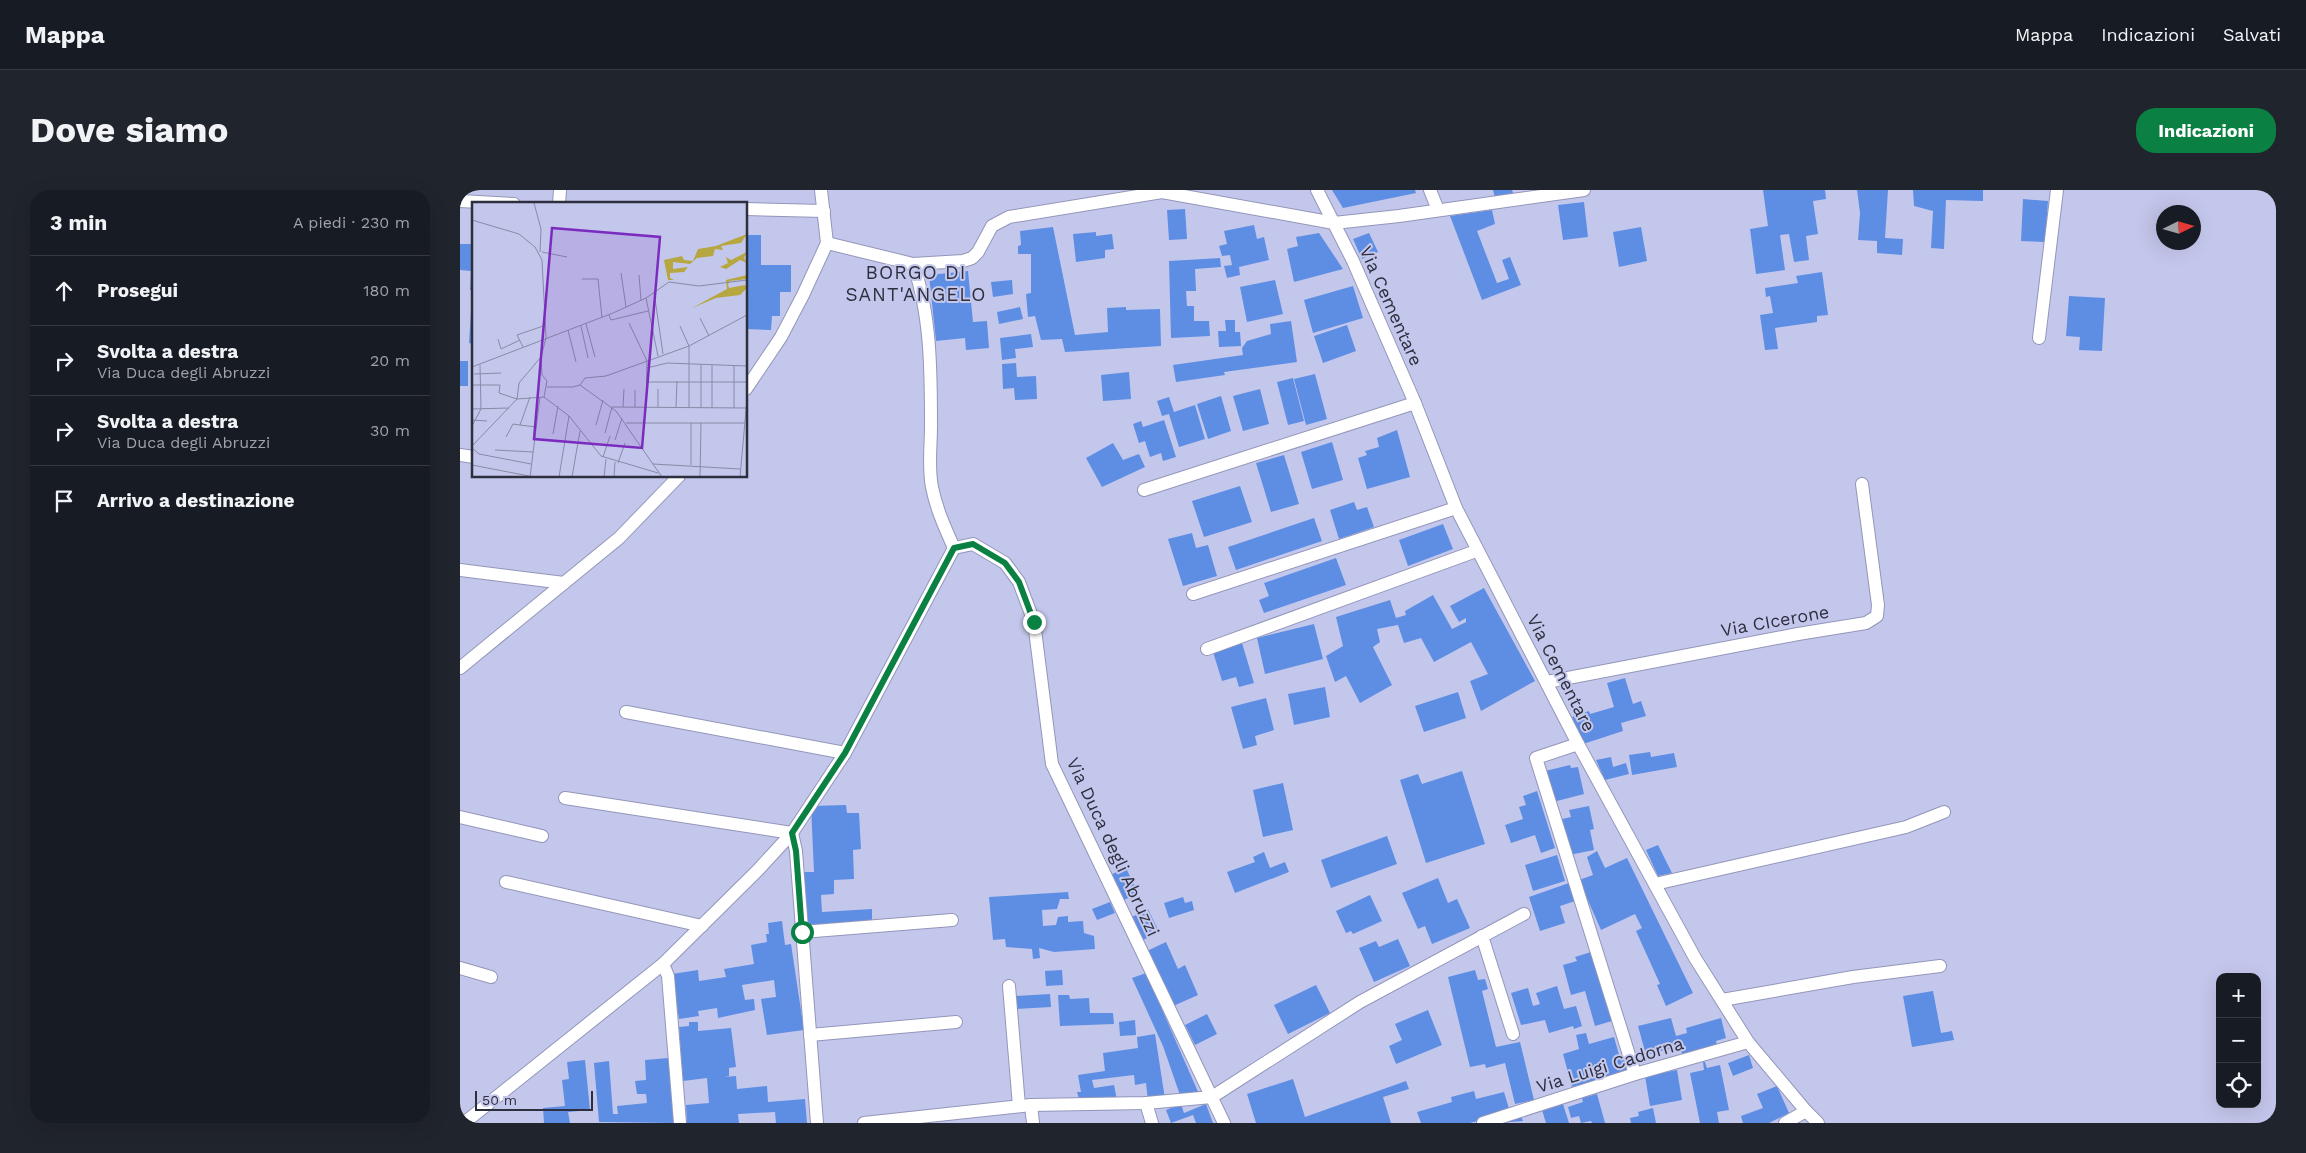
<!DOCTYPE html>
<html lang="it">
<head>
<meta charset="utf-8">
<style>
	body { margin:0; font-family:"Work Sans",sans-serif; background:#20242c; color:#f1f3f6 }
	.controls { position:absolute; right:15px; bottom:15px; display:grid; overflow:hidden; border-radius:10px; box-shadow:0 5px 20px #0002 }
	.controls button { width:45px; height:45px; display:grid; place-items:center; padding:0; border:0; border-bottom:1px solid #363941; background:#171b24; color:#f1f3f6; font:25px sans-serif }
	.compass { position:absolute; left:1696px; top:15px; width:45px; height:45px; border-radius:50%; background:#171b24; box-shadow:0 5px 20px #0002; rotate:85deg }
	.scale { position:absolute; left:15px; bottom:12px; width:118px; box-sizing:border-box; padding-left:5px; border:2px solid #2e2f3e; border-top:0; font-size:14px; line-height:18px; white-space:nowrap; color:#2e2f3e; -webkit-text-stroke:4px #c4c7ec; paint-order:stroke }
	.stop { position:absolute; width:15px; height:15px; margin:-11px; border:4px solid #0b8043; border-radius:50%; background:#fff }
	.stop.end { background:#0b8043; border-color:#fff; box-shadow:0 1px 5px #0008 }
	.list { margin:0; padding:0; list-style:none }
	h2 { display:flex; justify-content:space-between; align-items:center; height:65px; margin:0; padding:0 20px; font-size:21px }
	h2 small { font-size:16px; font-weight:400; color:#9ea1a6 }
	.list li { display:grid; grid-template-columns:32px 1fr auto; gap:15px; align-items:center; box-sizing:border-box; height:70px; padding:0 20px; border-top:1px solid #363941 }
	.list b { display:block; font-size:19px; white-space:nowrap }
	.list p { margin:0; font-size:16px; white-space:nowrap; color:#9ea1a6 }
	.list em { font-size:16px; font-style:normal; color:#9ea1a6 }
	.icon { flex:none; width:28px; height:28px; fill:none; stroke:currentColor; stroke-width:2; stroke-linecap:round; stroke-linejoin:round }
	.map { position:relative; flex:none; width:1816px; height:933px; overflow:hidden; border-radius:20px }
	header { display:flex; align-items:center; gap:30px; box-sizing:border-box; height:70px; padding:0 25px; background:#171b24; border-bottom:1px solid #363941 }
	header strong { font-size:24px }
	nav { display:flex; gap:28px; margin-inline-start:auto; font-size:18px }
	.intro { display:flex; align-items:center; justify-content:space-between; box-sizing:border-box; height:120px; padding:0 30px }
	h1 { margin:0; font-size:35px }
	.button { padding:12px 22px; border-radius:20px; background:#0b8043; color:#fff; font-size:18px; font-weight:700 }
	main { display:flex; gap:30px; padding:0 30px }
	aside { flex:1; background:#171b24; border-radius:20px; box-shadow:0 5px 20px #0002 }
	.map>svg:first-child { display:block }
</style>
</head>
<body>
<header>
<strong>Mappa</strong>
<nav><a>Mappa</a><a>Indicazioni</a><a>Salvati</a></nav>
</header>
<div class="intro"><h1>Dove siamo</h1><a class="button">Indicazioni</a></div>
<main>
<aside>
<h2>3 min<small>A piedi · 230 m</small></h2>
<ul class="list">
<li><svg class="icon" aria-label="ahead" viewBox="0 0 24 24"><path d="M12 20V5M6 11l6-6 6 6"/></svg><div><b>Prosegui</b></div><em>180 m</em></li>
<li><svg class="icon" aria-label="right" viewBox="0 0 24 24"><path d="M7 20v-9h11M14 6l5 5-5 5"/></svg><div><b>Svolta a destra</b><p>Via Duca degli Abruzzi</p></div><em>20 m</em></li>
<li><svg class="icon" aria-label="right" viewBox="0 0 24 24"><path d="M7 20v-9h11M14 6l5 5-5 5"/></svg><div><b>Svolta a destra</b><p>Via Duca degli Abruzzi</p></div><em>30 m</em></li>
<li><svg class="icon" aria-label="arrive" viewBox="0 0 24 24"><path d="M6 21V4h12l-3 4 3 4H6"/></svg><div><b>Arrivo a destinazione</b></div></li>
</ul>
</aside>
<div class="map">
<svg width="1816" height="933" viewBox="0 0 1816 933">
	<rect width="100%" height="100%" fill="#c4c7ec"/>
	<g fill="#5d8ee4">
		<path d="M872 0H955L956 3 883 18Z"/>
		<path d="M1033 0H1052L1054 6 1036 11Z"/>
		<path d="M1303 0H1365L1366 9 1353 11 1358 44 1346 46 1349 70 1334 72 1329 44 1320 45 1325 80 1296 84 1290 39 1308 36Z"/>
		<path d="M1397 0H1428L1425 48 1443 49 1442 65 1417 63V51L1398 50 1400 23Z"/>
		<path d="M1453 0H1523V11L1486 10 1484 59 1471 58 1473 21 1454 16Z"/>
		<path d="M1563 9 1588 11 1585 52 1561 51Z"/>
		<path d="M1124 12 1128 47 1103 50 1098 15Z"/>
		<path d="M725 19 727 49 709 50 707 20Z"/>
		<path d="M1032 20 1035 34 1017 41 1037 93 1049 89 1042 70 1050 67 1061 95 1022 110 990 26Z"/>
		<path d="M794 35 797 49 804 47 809 70 779 77 780 85 767 88 764 76 772 75 770 65 762 66 759 56 767 54 764 41Z"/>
		<path d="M593 37 615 145 648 142 647 118 666 117V120L700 119 701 156 605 162 602 149 581 150 575 126 568 127 566 104 571 103V64H558V56L561 55 560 41Z"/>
		<path d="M1181 37 1187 71 1159 77 1153 42Z"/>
		<path d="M636 42V46L652 44 654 59 645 60V68L616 72 613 44Z"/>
		<path d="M859 43 883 79 834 92 827 59 838 56 836 47Z"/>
		<path d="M909 43 918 62 902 69 893 49Z"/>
		<path d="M286 45H301V75H331V102H320V126H312L311 140 286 139Z"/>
		<path d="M0 54H14V100H10L11 81 0 80Z"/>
		<path d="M760 68 761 77 735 79 736 101H726L727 116H734V131H749L750 146 711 148 709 71Z"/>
		<path d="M508 81 513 132 527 131 529 158 506 160 505 148 476 151 469 85Z"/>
		<path d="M1362 82 1368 125 1357 126V132L1315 138 1318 159 1305 160 1300 125 1313 123 1310 106 1306 107 1305 98 1338 93 1336 86Z"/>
		<path d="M552 90 553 104 533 107 531 92Z"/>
		<path d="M815 90 823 124 787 132 780 97Z"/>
		<path d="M893 96 903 128 853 143 844 110Z"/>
		<path d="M1609 106 1645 108 1642 161 1619 160 1620 147 1606 146Z"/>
		<path d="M560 117 563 129 539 134 537 122Z"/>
		<path d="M11 122 14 123V154L9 153Z"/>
		<path d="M765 130H775V142H780L781 156 759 157 758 141H766Z"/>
		<path d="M831 131 837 172 764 182 765 185 716 192 713 175 783 165 782 158 787 151 811 144 810 134Z"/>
		<path d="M887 135 896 161 863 173 854 146Z"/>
		<path d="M571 144 573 157 555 159 556 168 542 170 540 148Z"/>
		<rect x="0" y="171" width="8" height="25"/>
		<path d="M556 173 557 187 576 186 577 209 555 210 554 198 543 199 542 174Z"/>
		<path d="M669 182 671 209 643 211 641 185Z"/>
		<path d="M855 184 867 229 846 235 834 189Z"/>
		<path d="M833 188 844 231 828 235 817 192Z"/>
		<path d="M800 199 809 234 783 241 773 206Z"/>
		<path d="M761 206 771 241 748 249 737 214Z"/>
		<path d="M709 207 714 222 735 215 745 249 719 257 709 224 702 226 697 211Z"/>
		<path d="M704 230 716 267 703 271 701 263 690 267 685 251 679 253 673 234 681 231 683 237Z"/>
		<path d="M937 240 950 287 907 299 898 268 907 265 905 261 919 257 917 248Z"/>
		<path d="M872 252 883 290 852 299 841 262Z"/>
		<path d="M653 253 663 270 679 264 685 277 642 297 626 268Z"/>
		<path d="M824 265 839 314 811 322 796 273Z"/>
		<path d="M780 296 792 332 744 347 732 311Z"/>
		<path d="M894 312 897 320 907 317 914 337 879 349 870 320Z"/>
		<path d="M854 328 862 351 776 380 768 357Z"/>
		<path d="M983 334 993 359 948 376 939 350Z"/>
		<path d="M732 343 736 358 748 355 757 386 723 396 708 349Z"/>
		<path d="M876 368 886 395 804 423 799 410 809 406 804 393Z"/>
		<path d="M1024 398 1075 491 1021 521 1010 491 1028 484 1011 452 974 472 961 448 944 453 938 435 917 439 920 452 913 457 932 495 900 513 886 486 875 492 866 466 883 456 876 427 930 410 936 428 946 425 945 421 973 405 992 439 1006 432V428L999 432 990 416Z"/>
		<path d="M854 434 863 469 805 484 797 448Z"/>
		<path d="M782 453 794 493 779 497 776 487 762 491 753 462Z"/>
		<path d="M1165 488 1173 514 1181 511 1186 526 1161 533 1163 541 1123 554 1112 527 1129 521 1130 524 1154 517 1147 493Z"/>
		<path d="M865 497 870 527 834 535 828 504Z"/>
		<path d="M998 502 1006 528 964 542 955 516Z"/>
		<path d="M806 508 814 540 795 546 797 555 783 559 771 517Z"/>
		<path d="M1190 562 1191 567 1214 563 1217 577 1172 585 1169 565Z"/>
		<path d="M1151 567 1153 577 1166 573 1169 584 1145 590 1136 570Z"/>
		<path d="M1110 575 1111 578 1118 577 1124 604 1093 612 1085 581Z"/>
		<path d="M1002 581 1025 654 966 673 940 590 958 584 962 594Z"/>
		<path d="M823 593 833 640 803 647 793 600Z"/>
		<path d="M1077 601 1095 658 1081 663 1075 645 1051 653 1045 635 1063 629 1059 617 1066 615 1063 606Z"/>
		<path d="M386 615 387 623H399L401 659 393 660 394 689 374 690V704L361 705 362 722 412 719V734L346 737 343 682H354L351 616Z"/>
		<path d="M1129 616 1134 639 1130 640 1134 660 1109 665 1102 629 1111 627 1109 620Z"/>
		<path d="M927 646 937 674 871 698 861 670Z"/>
		<path d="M1198 655 1212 683 1198 686 1186 660Z"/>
		<path d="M1137 661 1145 678 1167 668 1233 803 1206 816 1197 795 1200 794 1176 741 1182 738 1175 724 1141 740 1119 690 1133 685 1127 667Z"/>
		<path d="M804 662 810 678 825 672 829 682 775 703 767 682 795 672 793 667Z"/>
		<path d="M1097 665 1105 691 1073 701 1065 675Z"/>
		<path d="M666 678 678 703 664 710 652 684Z"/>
		<path d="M978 688 988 713 997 709 1010 738 972 754 965 736 958 739 942 703Z"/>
		<path d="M1109 693 1115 711 1100 716 1105 733 1080 741 1069 707Z"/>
		<path d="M608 702 609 709H600L597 719 582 720 583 736 596 735 598 727 608 726V732L623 731 624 743 634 746 635 759 594 762 579 758 580 768 573 769 572 759 546 757 545 749 533 750 529 707Z"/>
		<path d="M910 705 922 731 893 744 891 741 886 743 876 721Z"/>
		<path d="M723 707 725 713 732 711 734 720 709 728 704 713Z"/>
		<path d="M650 712 655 723 637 730 632 719Z"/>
		<path d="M688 719 699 742 683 750 672 727Z"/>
		<path d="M322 731 325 755 331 754 344 840 307 845 301 809 316 807 314 790 282 795 285 810 294 809 295 820 258 828 257 818 238 821 239 826 219 829 212 784 238 780 239 791 266 787 264 779 294 774 291 755 307 752 306 744H309L308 733Z"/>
		<path d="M938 749 950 776 914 792 899 758 916 751 919 757Z"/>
		<path d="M706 752 718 779 725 775 738 805 711 817 687 761Z"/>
		<path d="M1131 762 1152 831 1135 836 1125 801 1111 805 1103 775 1117 771 1115 767Z"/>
		<path d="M602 780 603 795 586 796 585 781Z"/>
		<path d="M1015 780 1018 790 1025 789 1028 799 1022 801 1036 857 1060 852 1074 910 1055 914 1045 873 1026 878 1025 874 1010 877 988 787Z"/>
		<path d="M686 783 739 904 721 908 703 856 672 788Z"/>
		<path d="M856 795 870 823 828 844 814 815Z"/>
		<path d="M1097 796 1104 819 1116 816 1122 836 1114 839 1113 836 1089 843 1085 830 1061 835 1051 803 1068 798 1073 816 1080 814 1076 803Z"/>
		<path d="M1473 801 1481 843 1492 841 1494 850 1452 857 1443 806Z"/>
		<path d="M590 804 591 817 555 819 554 806Z"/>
		<path d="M598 805H609L610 809 629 808 630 823H653L654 834 600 836Z"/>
		<path d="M968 820 982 855 936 874 929 856 942 850 935 834Z"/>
		<path d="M747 824 757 844 735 855 725 835Z"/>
		<path d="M1211 828 1216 846 1227 843 1226 838 1261 828 1266 848 1256 851 1258 859 1223 868 1220 856 1186 865 1178 836Z"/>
		<path d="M675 830 676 845 660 846 659 832Z"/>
		<path d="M229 832H238V841L271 838 276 877 269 878V886L264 887 276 886 277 899 307 896 308 912 345 909 347 933H316L315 922 278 924 279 933H227L226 915 249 913 247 888 223 891 219 837 229 836Z"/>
		<path d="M1126 843 1129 854 1154 847 1160 868 1164 867 1168 882 1112 897 1103 864 1119 859 1116 845Z"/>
		<path d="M695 844 705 909 688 911 686 893 675 895 674 885 632 890 634 898 654 895 657 910 620 912 617 902H621L618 885 645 881 643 863 678 858 677 847Z"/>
		<path d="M1289 865 1293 878 1273 886 1268 873Z"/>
		<path d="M208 868 214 933 139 932 134 873 149 871 153 924H158L157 916 187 913 186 904H177L175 891 186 890 185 870Z"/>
		<path d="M125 870 130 920 108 922 110 933H84L83 918 105 916 102 890 109 889 107 872Z"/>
		<path d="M1243 872H1245L1247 878 1260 875 1269 920 1257 922 1259 933H1240L1230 883 1244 880Z"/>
		<path d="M1217 880 1222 910 1190 916 1185 886Z"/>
		<path d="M833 889 845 927 946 891 949 899 923 907 931 933H796L787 904Z"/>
		<path d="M1317 896 1329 923 1309 933H1283L1281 926 1303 918 1297 904Z"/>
		<path d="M1014 901 1016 909 1044 902 1050 922 1010 933H961L957 922 992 912 991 907Z"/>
		<path d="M1137 904 1145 933H1132L1131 931 1121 933 1119 926 1111 928 1108 917 1123 912 1122 908Z"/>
		<path d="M721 914 724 923 746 914 753 933H736L733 925 711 933 706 920Z"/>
		<path d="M1103 914 1109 933H1086L1082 920Z"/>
		<path d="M1193 918 1196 933H1171L1170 928 1179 926 1178 922Z"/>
		<path d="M1061 926 1063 931 1038 933Z"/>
	</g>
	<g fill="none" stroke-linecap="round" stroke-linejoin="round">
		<defs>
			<g id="minor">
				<path d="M857 0 893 71 955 213 996 318 1118 554 1235 768 1288 852 1346 921 1358 933"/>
				<path d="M970 0 978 20"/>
				<path d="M0 11 54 14"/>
				<path d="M99 14 100 0"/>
				<path d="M286 19 364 21"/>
				<path d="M367 53 453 74 503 71 512 68 518 62 532 36 549 27 702 2 874 33 939 26 1124 0"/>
				<path d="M453 74C471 124 471 183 471 236 471 255 468 278 472 297 476 318 485 338 494 358L513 354 545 373 559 392 574 432 592 574 764 933"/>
				<path d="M1579 148 1597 0"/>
				<path d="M286 199 321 147 343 105 367 53 361 0"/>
				<path d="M0 265 14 267"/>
				<path d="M684 300 955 213"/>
				<path d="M0 380 104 393"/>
				<path d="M733 404 996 318"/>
				<path d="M747 459 1016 361"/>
				<path d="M0 478 159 348 219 286"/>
				<path d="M1087 492 1338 444 1406 433 1417 426 1418 415 1402 294"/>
				<path d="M166 522 385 563"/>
				<path d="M1118 554 1076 568 1175 884"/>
				<path d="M105 608 332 643 336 661 357 933"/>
				<path d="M0 627 82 646"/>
				<path d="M46 692 242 736"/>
				<path d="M1195 694 1446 637 1484 622"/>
				<path d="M342 742 492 730"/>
				<path d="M1022 746 1053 844"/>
				<path d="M203 774 208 786 220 933"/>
				<path d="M0 778 31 787"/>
				<path d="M549 796 559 916"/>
				<path d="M1262 810 1393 787 1480 776"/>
				<path d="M350 845 496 832"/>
				<path d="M686 913 692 933"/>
				<path d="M571 915 573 933"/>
				<path d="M4 933 203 774 298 680 332 643 385 563 494 358"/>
				<path d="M404 933 571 915 686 913 752 907 900 812 1064 724"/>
				<path d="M1023 933 1175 884 1288 852"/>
				<path d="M1325 933 1346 921"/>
			</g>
		</defs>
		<use href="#minor" stroke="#9396b9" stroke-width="14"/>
		<use href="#minor" stroke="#fff" stroke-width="12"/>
	</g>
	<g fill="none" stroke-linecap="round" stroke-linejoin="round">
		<path stroke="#0b8043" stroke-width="6" d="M342 742 336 661 332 643 385 563 494 358 513 354 545 373 559 392 574 432"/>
	</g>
	<g text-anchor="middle" stroke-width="4" stroke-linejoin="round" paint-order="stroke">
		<g font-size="18" fill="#2e2f3e" stroke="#c4c7ec">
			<text transform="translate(931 116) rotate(66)" y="6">Via Cementare</text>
			<text transform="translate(1315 431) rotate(-10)" y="6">Via CIcerone</text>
			<text transform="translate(1101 483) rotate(63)" y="6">Via Cementare</text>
			<text transform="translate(653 657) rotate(65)" y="6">Via Duca degli Abruzzi</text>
			<text transform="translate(1150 875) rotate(-17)" y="6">Via Luigi Cadorna</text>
		</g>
		<g font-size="19" letter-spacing="1" fill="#2e2f3e" stroke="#c4c7ec">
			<text x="456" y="89">BORGO DI<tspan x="456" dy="22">SANT'ANGELO</tspan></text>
		</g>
	</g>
	<g transform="translate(12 12)">
		<rect width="275" height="275" fill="#c4c7ec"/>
		<path d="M275 32 269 41 249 44 251 48 243 47 241 54 225 56 218 62 201 60V67L216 65 212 70 198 71V76L202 78H196L192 58 210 54 212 58 221 59 226 47 244 44ZM275 50 272 56 275 61 268 58 254 67 248 65 256 61 254 55 259 58ZM275 73V77L258 79 256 82 257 86 273 83 275 86 268 93 244 96 220 106 255 87 254 78Z" fill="#b6a740"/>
		<path fill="none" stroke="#888aa6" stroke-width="1" d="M62 1 69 27 68 50M0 18 47 32 63 45 70 58 74 136 69 155 47 181 45 197M70 50 95 55M149 71 154 105M167 73 169 98M110 77H126L130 116M182 90 191 152M174 96 186 154M137 113 139 118 176 109M228 116 237 134M157 121 175 159 174 205M114 122 123 155M109 124 116 156M208 124 217 144V205M96 128 104 160M26 137 29 147 48 138M51 145 45 133 74 123M69 155 70 173 75 179 72 195M0 165 141 111 174 96 197 80 227 84 275 78M175 166 195 161 275 164M2 172 29 171M174 180H275M0 183H28L27 191 45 197 72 195 97 214 129 254 186 271M108 183 144 209 190 275M75 185H101L108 183 113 176 134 174 217 144 275 113M186 187V205M163 188V205M58 195 48 223 64 225M151 205 152 187M204 205 205 179M229 206V163M240 206V163M262 206V164M0 207 37 206M0 218 15 219M154 221H273M124 223 131 198M0 224 9 207 8 163M133 231 140 205 274 206M81 232 86 204M34 235 41 222 48 223M143 238 150 216M0 244 45 197M0 246 7 252 59 262M23 248 61 250M131 255 138 234M146 261 153 241M181 262 268 267M0 263 57 274M219 263V221M58 275 68 195M87 275 97 214M100 275 108 229M132 275 134 257M142 275 143 260M228 275 229 221M268 275 275 197"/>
		<path fill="#7b2cbf" fill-opacity="0.15" stroke="#7b2cbf" stroke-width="2.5" d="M80 26 188 35 170 246 62 237Z"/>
		<rect width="275" height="275" fill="none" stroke="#2e2f3e" stroke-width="2.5"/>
	</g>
</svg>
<div class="controls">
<button>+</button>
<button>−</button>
<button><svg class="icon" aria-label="locate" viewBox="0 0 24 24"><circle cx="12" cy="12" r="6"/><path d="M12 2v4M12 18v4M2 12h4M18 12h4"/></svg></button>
</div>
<svg class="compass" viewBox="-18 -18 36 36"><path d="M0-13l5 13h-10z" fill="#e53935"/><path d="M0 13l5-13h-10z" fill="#9ea1a6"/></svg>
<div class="scale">50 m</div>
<div class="stop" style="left:342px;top:742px"></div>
<div class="stop end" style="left:574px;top:432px"></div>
</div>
</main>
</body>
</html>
